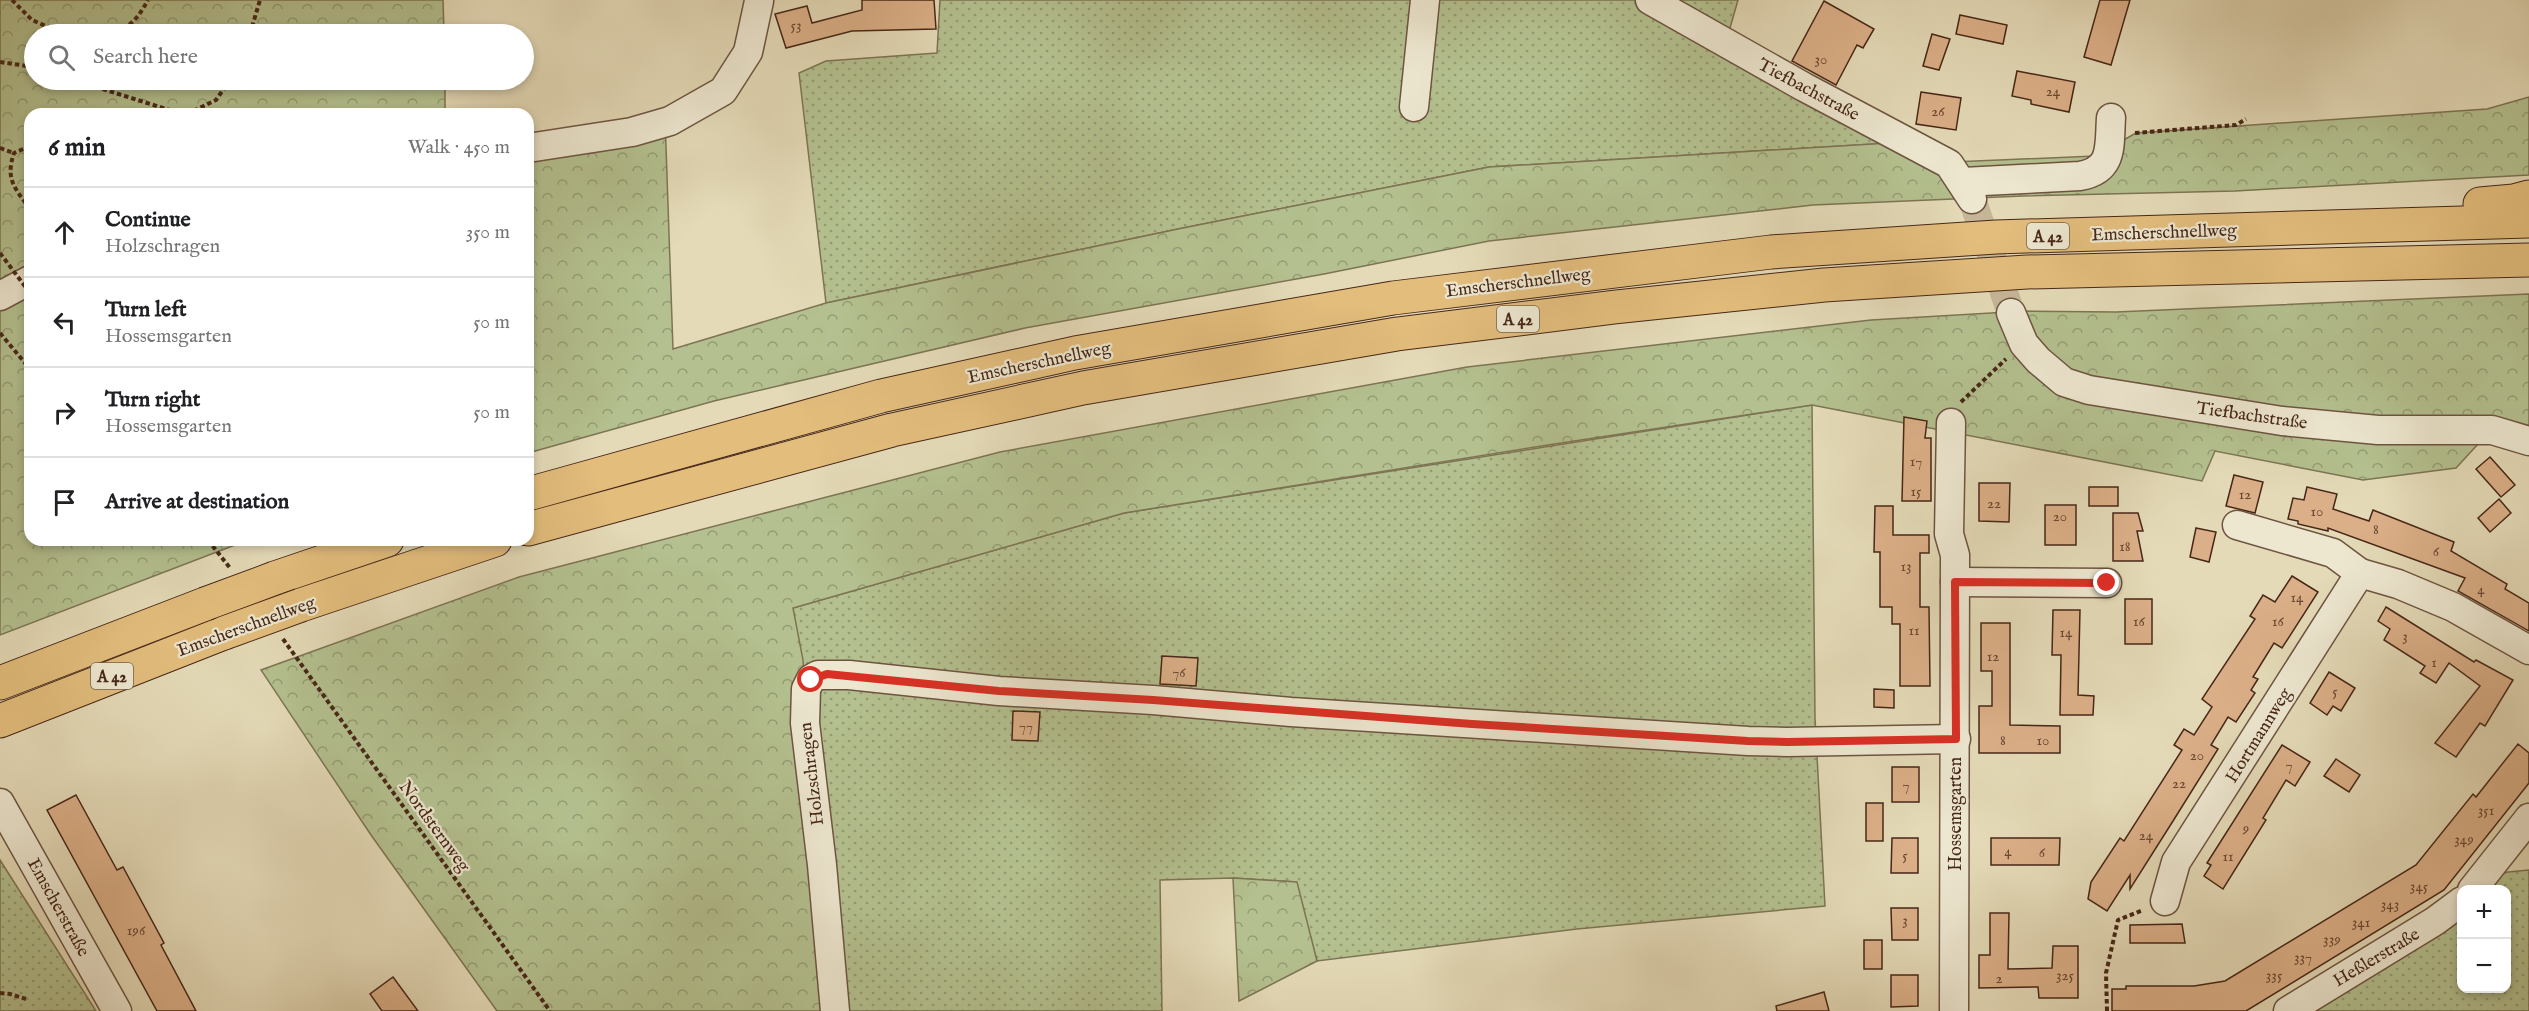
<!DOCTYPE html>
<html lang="en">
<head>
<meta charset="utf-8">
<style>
	body { margin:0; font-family:"IM FELL English",serif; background:#f6f6f6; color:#202124 }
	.controls { position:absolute; right:18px; bottom:18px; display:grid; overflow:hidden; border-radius:12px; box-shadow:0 3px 9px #0003 }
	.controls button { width:54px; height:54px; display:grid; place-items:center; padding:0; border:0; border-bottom:2px solid #e0e0e0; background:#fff; color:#202124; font:30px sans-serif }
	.stop { position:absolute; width:18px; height:18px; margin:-14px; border:4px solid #d93025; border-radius:50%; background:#fff }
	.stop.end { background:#d93025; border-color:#fff; box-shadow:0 2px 6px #0008 }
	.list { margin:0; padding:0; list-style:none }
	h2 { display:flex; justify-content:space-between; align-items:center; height:78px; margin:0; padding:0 24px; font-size:26px }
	h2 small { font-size:20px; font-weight:400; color:#757577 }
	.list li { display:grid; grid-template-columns:39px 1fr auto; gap:18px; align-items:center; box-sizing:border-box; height:90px; padding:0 24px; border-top:2px solid #e0e0e0 }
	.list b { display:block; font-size:22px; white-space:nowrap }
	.list p { margin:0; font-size:20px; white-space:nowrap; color:#757577 }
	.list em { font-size:20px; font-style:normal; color:#757577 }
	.icon { flex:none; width:33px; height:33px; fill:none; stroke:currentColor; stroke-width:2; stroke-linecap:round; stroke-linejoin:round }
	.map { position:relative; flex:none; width:2529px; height:1011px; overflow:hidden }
	.search { position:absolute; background:#fff; box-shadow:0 3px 9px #0003; left:24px; top:24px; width:510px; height:66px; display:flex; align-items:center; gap:15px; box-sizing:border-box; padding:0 21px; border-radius:33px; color:#757577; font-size:22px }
	.panel { position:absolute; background:#fff; box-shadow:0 3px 9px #0003; left:24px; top:108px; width:510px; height:438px; border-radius:18px }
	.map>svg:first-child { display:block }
</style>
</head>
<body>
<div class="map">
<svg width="2529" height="1011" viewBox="0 0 2529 1011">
	<defs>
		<pattern id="grass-dots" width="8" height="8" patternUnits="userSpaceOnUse" patternTransform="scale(1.5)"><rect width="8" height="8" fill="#b4c08f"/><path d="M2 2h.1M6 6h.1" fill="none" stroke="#949c74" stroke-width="1.8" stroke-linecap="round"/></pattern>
		<pattern id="forest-crowns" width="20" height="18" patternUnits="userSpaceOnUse" patternTransform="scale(1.5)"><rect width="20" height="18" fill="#b4c08f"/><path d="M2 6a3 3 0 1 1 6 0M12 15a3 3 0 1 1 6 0" fill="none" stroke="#949c74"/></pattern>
	</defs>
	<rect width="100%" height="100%" fill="#e4dab7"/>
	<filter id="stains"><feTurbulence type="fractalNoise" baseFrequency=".00333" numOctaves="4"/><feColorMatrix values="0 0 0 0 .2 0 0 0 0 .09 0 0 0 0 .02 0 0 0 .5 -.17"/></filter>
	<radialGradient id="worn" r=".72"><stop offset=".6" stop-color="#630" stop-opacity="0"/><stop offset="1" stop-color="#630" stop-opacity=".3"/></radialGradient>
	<g fill="url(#grass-dots)" stroke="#7e7454" stroke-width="1.5">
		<path d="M940 0H1738L1726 42 1906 142 1489 167 1178 229 826 303 799 73 826 61 937 53Z"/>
		<path d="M1812 405 1815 718 1825 906 1577 929 1317 961 1296 882 1233 878 1160 880 1162 1011H834L793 608 1124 513Z"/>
		<path d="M0 860 96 1011H0Z"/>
		<path d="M2529 870V1011H2291L2461 903 2462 988H2506V890L2475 889 2488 874Z"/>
	</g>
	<g fill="url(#forest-crowns)" stroke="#7e7454" stroke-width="1.5">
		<path d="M0 0H443L444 34H34V80H445V114H30V540H248L0 635Z"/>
		<path d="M2529 97V175L2235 191 2023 196 1813 205 1489 241 1324 274 1025 328 714 401 528 453V141L665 118 673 349 826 303 1178 229 1489 167 1906 142 1952 162 2095 156 2136 133 2487 109Z"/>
		<path d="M2529 294V439L2378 428 2065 380 2014 311 2116 312Z"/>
		<path d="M2008 312 2061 383 2490 431 2456 468 2363 480 2215 451 2202 481 1812 405 1548 445 1124 513 793 608 803 660 827 1011H497L371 835 261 670 519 577 1000 452 1467 367 1871 320Z"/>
		<path d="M1233 878 1297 882 1317 961 1239 1001Z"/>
	</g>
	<g fill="#dbaf87" stroke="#472718" stroke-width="1.5">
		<path d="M862 0H934L936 29 852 31 786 48 775 14 807 6 812 23 862 10Z"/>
		<path d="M2100 0H2130L2111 65 2084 57Z"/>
		<path d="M1824 1 1874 29 1863 48 1857 45 1836 85 1792 61Z"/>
		<path d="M1960 15 2007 25 2003 44 1956 34Z"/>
		<path d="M1932 34 1950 39 1939 70 1923 66Z"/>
		<path d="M2017 71 2075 82 2069 112 2031 104V100L2012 96Z"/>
		<path d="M1921 92 1961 98 1956 130 1916 124Z"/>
		<path d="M1904 417 1927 421 1925 438H1931V501H1902Z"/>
		<path d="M2490 457 2515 485 2501 497 2476 469Z"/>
		<path d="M2234 475 2263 482 2255 513 2226 506Z"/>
		<path d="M1979 483H2010L2009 522 1979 521Z"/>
		<rect x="2089" y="487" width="29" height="19"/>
		<path d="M2307 487 2337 494 2333 509 2369 521 2373 510 2454 542 2451 551 2507 584 2505 589 2529 603V631L2458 591 2465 578 2328 528V531L2298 524V521L2288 519 2293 498 2304 500Z"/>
		<path d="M2499 499 2511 513 2490 532 2478 518Z"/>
		<rect x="2045" y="505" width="31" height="40"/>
		<path d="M1875 506H1893V535H1929V553H1920V607H1929L1930 686H1900V624H1892V607H1880V552H1874Z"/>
		<path d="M2113 513H2138L2143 531H2137L2143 561H2113Z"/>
		<path d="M2196 528 2216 532 2209 562 2190 557Z"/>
		<path d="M2292 576 2318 592 2282 648 2274 643 2253 677 2258 679 2251 690 2255 693 2236 722 2228 717 2211 745 2218 749 2173 821 2130 889V875L2107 911 2088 899 2091 882 2120 838 2124 841 2182 750 2174 745 2184 729 2194 735 2212 707 2202 699 2255 619 2250 616 2263 595 2275 602Z"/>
		<rect x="2125" y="599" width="27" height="45"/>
		<path d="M2386 607 2474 662 2476 660 2513 680 2485 726 2480 723 2456 757 2435 743 2480 686 2449 663 2436 683 2420 673 2425 666 2384 640 2390 629 2378 621Z"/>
		<path d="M2053 610H2080L2078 695 2094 696 2093 715H2060L2061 655H2052Z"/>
		<path d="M1981 623H2010V725L2060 726V753H1979V706H1992V671H1981Z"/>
		<path d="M1162 656 1198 658 1196 686 1160 684Z"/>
		<path d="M2329 672 2355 688 2341 711 2333 706 2327 715 2310 703Z"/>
		<path d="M1874 689 1894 690V708L1874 707Z"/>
		<path d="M1013 711 1040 712 1038 741 1012 740Z"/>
		<path d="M2518 744 2529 753V783L2444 890 2246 1011H2112V989H2126V986H2194L2225 981 2416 865 2473 794 2476 797Z"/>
		<path d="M2282 745 2310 762 2295 786 2286 780 2263 818 2266 820 2223 889 2204 876 2211 865 2207 863Z"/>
		<path d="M2336 759 2360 775 2349 792 2324 776Z"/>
		<rect x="1892" y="767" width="27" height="35"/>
		<path d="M76 795 117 870 123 867 164 943 161 945 196 1011H157L47 810Z"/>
		<rect x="1866" y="803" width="17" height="38"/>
		<path d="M1892 838H1918V873H1891Z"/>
		<path d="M1991 838H2060L2059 865H1991Z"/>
		<path d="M1891 908H1918V940H1892Z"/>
		<path d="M1990 913H2009L2008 969 2052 968 2053 946H2078V998H2039L2038 987 1979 988V955H1990Z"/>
		<path d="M2182 924 2185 943H2130V925Z"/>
		<rect x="1864" y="940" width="18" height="29"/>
		<path d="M1891 975H1918V1006L1891 1007Z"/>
		<path d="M393 977 418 1011H382L370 994Z"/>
		<path d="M1824 992 1829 1011H1777L1776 1006Z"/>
	</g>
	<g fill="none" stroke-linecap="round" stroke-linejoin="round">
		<path stroke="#c5b697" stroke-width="28" stroke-dasharray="28 14" stroke-linecap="butt" d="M1972 199 2011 313"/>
		<defs>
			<g id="minor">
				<path d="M1650 0 1804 87 1949 164 1972 199"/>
				<path d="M1414 107 1425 0"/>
				<path d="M528 148 632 132 670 121 723 91 748 52 759 1"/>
				<path d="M1963 182 2080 176C2114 170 2109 146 2111 118"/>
				<path d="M0 296 30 280"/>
				<path d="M2011 313 2024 344 2038 360 2064 382 2089 390 2282 421 2378 430H2492L2529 441"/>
				<path d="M1951 423 1949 534 1955 555 1954 1011"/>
				<path d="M2237 525 2333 553 2360 573"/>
				<path d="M1955 582 2107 583"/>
				<path d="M0 803 117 1011"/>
				<path d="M2472 890 2529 818"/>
				<path d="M2165 901 2176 862 2360 573 2398 584 2453 607 2529 650"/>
				<path d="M835 1011 822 865 805 723 806 689 811 679 818 675H849L999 691 1153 700 1291 712 1748 741 1787 742 1956 739"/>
				<path d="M2288 1011 2435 921 2462 901"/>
			</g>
			<g id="highway">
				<path d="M2480 204 2514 201 2529 197"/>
				<path d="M528 494 881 396 1075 353 1393 298 1771 252 1996 237 2529 221"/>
				<path d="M528 529 892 430 1083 388 1397 334 1615 307 1824 285 2027 272 2529 260"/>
				<path d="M275 578 387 540"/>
				<path d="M301 605 495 540"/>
				<path d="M0 683 205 604"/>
				<path d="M0 721 224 633"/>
			</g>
		</defs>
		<use href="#minor" stroke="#6e5440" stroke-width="31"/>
		<use href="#highway" stroke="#472718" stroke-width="35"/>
		<g stroke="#472718" stroke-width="4" stroke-dasharray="4.5 3" stroke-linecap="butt">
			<path d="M12 0 32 20 64 34"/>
			<path d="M101 34C127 31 136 22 148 0"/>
			<path d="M250 34 260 0"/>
			<path d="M0 62 34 67"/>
			<path d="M74 80 182 114"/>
			<path d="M187 114 216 100 230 80"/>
			<path d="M2135 133 2236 125 2246 119"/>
			<path d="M30 146 14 153C5 180 15 188 30 209"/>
			<path d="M0 148 14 153"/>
			<path d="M0 333 30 369"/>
			<path d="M1961 402 2006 359"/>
			<path d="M208 540 230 568"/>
			<path d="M283 639 550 1011"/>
			<path d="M0 993 10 994 26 999"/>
			<path d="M2107 1011 2106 973 2118 920 2143 910"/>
		</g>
		<use href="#minor" stroke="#ede7d0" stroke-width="28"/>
		<use href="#highway" stroke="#e2bd7c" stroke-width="33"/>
		<defs>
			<g id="highway-bridge">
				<path d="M205 604 275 578"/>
				<path d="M224 633 301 605"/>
			</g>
		</defs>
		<use href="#highway-bridge" stroke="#472718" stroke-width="35" stroke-linecap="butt"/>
		<path stroke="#472718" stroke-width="4" stroke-dasharray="4.5 3" stroke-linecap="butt" d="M0 253 30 293"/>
		<use href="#highway-bridge" stroke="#e2bd7c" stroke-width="33"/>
	</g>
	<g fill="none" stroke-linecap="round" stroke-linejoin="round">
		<path stroke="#d93025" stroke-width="8" d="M811 680 827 674 999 691 1153 700 1472 724 1748 741 1787 742 1956 739 1955 582 2107 583"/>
	</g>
	<g text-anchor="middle" stroke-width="4.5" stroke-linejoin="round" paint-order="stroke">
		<g font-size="15" fill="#6c4934">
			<text x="796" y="30">53</text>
			<text x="1821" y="64">30</text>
			<text x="2053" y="96">24</text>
			<text x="1938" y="116">26</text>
			<text x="1916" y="466">17</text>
			<text x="1916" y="496">15</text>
			<text x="2245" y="499">12</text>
			<text x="1994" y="508">22</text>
			<text x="2317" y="516">10</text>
			<text x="2060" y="521">20</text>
			<text x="2376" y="534">8</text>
			<text x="2125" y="551">18</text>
			<text x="2436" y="556">6</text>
			<text x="1906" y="571">13</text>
			<text x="2481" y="594">4</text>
			<text x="2297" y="602">14</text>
			<text x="2139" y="626">16</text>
			<text x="2278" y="626">16</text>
			<text x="1914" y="635">11</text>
			<text x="2066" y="637">14</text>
			<text x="2405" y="641">3</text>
			<text x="1993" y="661">12</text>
			<text x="2434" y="667">1</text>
			<text x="1179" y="677">76</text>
			<text x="2335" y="696">5</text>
			<text x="1026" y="731">77</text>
			<text x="2003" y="745">8</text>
			<text x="2043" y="745">10</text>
			<text x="2197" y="760">20</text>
			<text x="2289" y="770">7</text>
			<text x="2179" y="788">22</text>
			<text x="1906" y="790">7</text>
			<text x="2486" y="815">351</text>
			<text x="2246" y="833">9</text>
			<text x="2146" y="840">24</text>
			<text x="2464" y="844">349</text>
			<text x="2008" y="856">4</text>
			<text x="2042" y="857">6</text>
			<text x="1905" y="860">5</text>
			<text x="2228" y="861">11</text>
			<text x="2419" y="891">345</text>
			<text x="2390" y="909">343</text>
			<text x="1905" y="925">3</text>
			<text x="2361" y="927">341</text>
			<text x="136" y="935">196</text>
			<text x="2332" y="944">339</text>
			<text x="2303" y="962">337</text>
			<text x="2065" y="980">325</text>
			<text x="2274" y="980">335</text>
			<text x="1999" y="983">2</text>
		</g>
		<g fill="#ede7d0" stroke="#79614f" stroke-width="1.5">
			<rect x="2027" y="223" width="42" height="26" rx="4.5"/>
			<rect x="1497" y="306" width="42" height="26" rx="4.5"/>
			<rect x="91" y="663" width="42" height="26" rx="4.5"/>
		</g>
		<g font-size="16" font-weight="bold" fill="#472718">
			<text x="2048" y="242">A 42</text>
			<text x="1518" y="325">A 42</text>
			<text x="112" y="682">A 42</text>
		</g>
		<g font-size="18" fill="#472718" stroke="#ede7d0">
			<text transform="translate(1809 89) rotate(28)" y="6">Tiefbachstraße</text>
			<text transform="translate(2164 232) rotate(-2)" y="6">Emscherschnellweg</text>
			<text transform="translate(1518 282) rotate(-7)" y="6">Emscherschnellweg</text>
			<text transform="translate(1039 362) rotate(-12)" y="6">Emscherschnellweg</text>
			<text transform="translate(2252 415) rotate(8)" y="6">Tiefbachstraße</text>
			<text transform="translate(246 626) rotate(-20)" y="6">Emscherschnellweg</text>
			<text transform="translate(2258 735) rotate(-58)" y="6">Hortmannweg</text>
			<text transform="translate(811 774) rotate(-97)" y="6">Holzschragen</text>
			<text transform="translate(1955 814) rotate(-90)" y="6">Hossemsgarten</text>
			<text transform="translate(435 826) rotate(54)" y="6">Nordsternweg</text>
			<text transform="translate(59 907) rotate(61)" y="6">Emscherstraße</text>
			<text transform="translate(2376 957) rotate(-31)" y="6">Heßlerstraße</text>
		</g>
	</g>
	<rect width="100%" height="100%" filter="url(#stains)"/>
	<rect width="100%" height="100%" fill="url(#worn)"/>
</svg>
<div class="controls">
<button>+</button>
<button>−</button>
</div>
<div class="stop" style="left:811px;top:680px"></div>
<div class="stop end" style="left:2107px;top:583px"></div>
<div class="search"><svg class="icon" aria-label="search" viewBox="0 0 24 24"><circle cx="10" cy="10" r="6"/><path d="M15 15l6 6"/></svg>Search here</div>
<section class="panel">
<h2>6 min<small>Walk · 450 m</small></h2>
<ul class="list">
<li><svg class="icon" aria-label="ahead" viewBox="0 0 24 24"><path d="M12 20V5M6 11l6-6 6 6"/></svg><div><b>Continue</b><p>Holzschragen</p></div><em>350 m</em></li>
<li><svg class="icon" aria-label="left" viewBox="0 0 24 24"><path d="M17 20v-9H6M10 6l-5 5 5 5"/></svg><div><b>Turn left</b><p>Hossemsgarten</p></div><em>50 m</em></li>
<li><svg class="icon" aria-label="right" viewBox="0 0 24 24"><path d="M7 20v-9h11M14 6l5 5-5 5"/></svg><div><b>Turn right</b><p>Hossemsgarten</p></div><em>50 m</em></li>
<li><svg class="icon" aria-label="arrive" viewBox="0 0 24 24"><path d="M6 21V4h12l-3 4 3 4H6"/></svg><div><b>Arrive at destination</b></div></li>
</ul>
</section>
</div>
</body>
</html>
